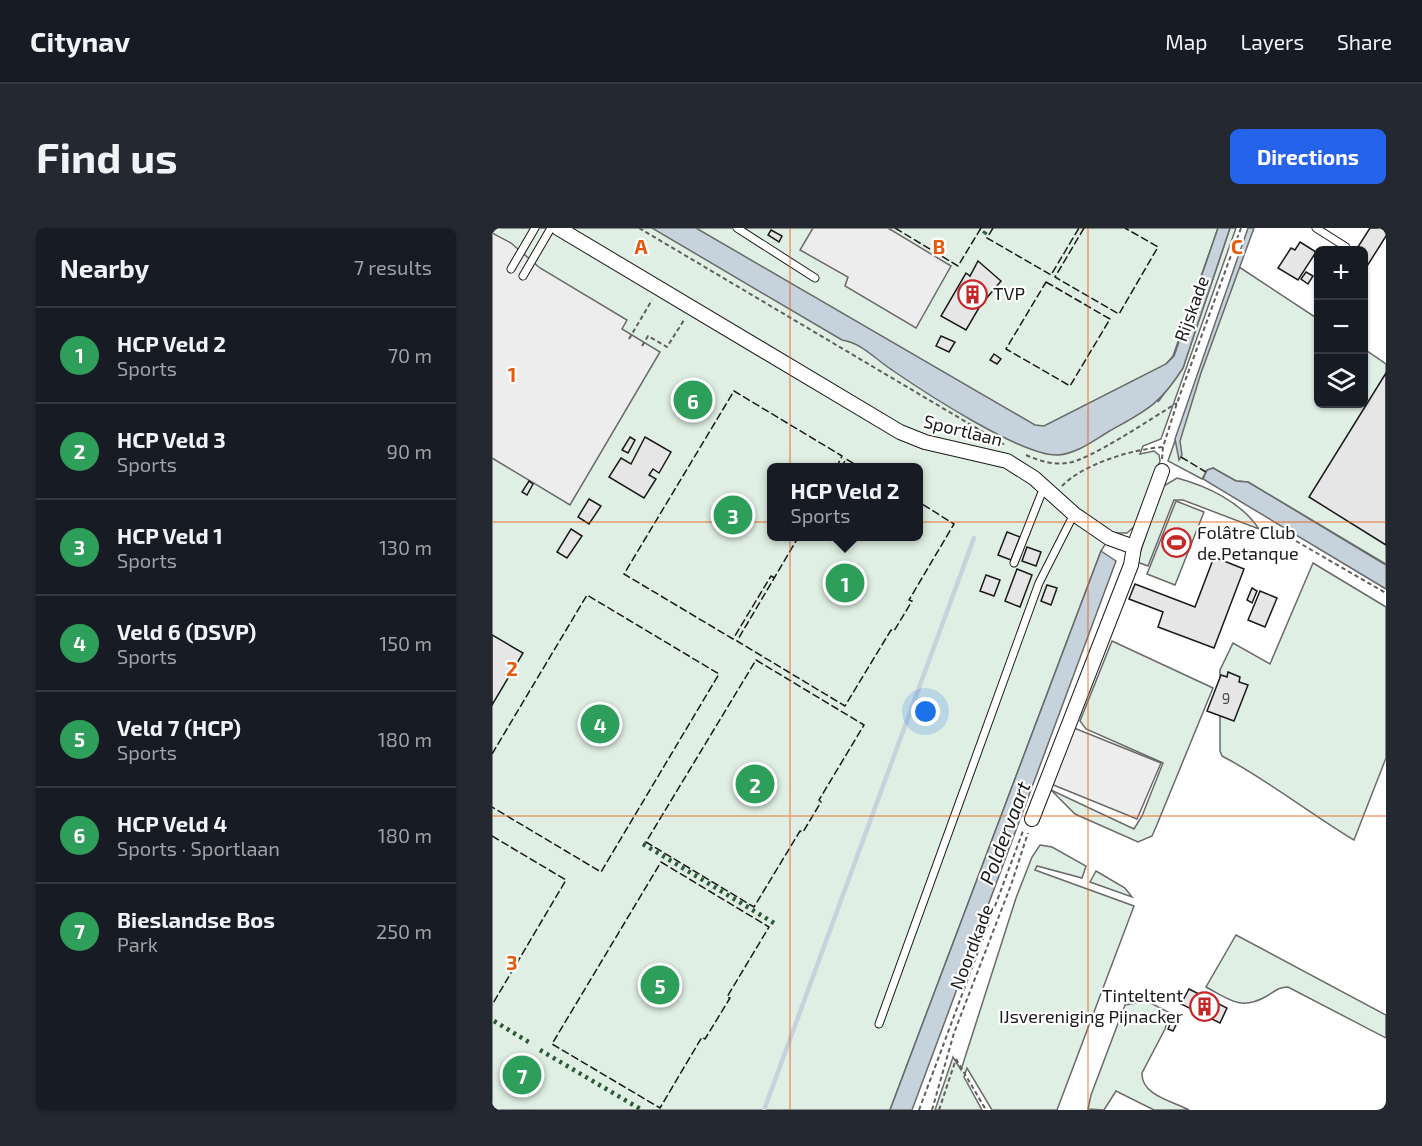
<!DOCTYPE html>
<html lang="en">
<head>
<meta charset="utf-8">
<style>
	body { margin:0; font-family:"Exo 2",sans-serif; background:#242831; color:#f1f3f6 }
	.controls { position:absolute; right:18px; top:18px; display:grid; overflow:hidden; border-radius:9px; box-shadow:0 2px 4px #0004 }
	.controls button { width:54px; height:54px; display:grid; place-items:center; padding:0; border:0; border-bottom:2px solid #363941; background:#171b24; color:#f1f3f6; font:30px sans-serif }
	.you { position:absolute; left:434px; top:484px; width:21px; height:21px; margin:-15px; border:4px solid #fff; border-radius:50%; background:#1a73e8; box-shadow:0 0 0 9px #1a73e833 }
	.badge { display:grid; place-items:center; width:39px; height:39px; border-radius:50%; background:#2563eb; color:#fff; font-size:20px; font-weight:700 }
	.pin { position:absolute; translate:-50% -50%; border:3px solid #fff; box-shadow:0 2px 6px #0006 }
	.popup { position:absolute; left:275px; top:235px; width:156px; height:78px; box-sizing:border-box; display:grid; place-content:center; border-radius:9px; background:#171b24; filter:drop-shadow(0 2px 4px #0005); font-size:20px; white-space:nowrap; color:#9ea1a6 }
	.popup b { font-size:22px; color:#f1f3f6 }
	.popup::after { content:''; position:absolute; left:50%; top:100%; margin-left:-12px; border:12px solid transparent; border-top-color:#171b24 }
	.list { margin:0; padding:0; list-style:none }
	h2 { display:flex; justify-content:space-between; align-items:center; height:78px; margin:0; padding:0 24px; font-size:26px }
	h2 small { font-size:20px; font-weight:400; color:#9ea1a6 }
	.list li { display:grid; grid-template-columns:39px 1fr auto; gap:18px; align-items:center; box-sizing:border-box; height:96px; padding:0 24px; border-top:2px solid #363941 }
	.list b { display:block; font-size:22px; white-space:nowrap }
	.list p { margin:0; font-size:20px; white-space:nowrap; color:#9ea1a6 }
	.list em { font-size:20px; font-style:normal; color:#9ea1a6 }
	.icon { flex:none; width:33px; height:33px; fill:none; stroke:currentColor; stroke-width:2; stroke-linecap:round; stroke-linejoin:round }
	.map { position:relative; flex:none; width:894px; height:882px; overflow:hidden; border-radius:9px }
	header { display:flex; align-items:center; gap:36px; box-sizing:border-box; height:84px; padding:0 30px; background:#171b24; border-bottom:2px solid #363941 }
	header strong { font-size:28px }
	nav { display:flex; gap:33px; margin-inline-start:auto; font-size:21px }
	.intro { display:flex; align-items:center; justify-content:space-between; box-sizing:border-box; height:144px; padding:0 36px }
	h1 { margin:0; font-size:42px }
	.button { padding:15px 27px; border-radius:9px; background:#2563eb; color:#fff; font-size:21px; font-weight:700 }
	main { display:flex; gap:36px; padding:0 36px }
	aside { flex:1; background:#171b24; border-radius:9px; box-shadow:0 2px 4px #0004 }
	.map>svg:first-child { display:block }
</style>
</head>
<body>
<header>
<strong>Citynav</strong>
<nav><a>Map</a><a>Layers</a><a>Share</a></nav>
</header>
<div class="intro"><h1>Find us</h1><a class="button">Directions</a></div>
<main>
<aside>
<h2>Nearby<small>7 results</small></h2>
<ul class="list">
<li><span class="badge" style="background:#2e9e5b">1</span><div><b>HCP Veld 2</b><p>Sports</p></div><em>70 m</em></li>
<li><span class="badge" style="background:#2e9e5b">2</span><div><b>HCP Veld 3</b><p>Sports</p></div><em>90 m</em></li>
<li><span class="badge" style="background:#2e9e5b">3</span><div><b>HCP Veld 1</b><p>Sports</p></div><em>130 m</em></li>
<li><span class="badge" style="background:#2e9e5b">4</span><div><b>Veld 6 (DSVP)</b><p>Sports</p></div><em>150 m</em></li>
<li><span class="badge" style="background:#2e9e5b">5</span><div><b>Veld 7 (HCP)</b><p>Sports</p></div><em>180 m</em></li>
<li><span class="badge" style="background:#2e9e5b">6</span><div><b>HCP Veld 4</b><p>Sports · Sportlaan</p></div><em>180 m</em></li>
<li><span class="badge" style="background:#2e9e5b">7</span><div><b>Bieslandse Bos</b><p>Park</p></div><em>250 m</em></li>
</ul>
</aside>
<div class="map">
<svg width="894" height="882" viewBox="0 0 894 882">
	<rect width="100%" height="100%" fill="#fff"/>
	<g fill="#e0efe3" stroke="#6a6a6a" stroke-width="1.5" fill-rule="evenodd">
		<path d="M0 0H726L681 128 674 136 666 174 691 140 738 0H744L669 211 651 218 648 226 662 223 667 227 668 233 645 296 635 305H620L609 323 398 882H0ZM280 240H427V308H280Z"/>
		<path d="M744 37 826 91V176H872V121L894 136V336L756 254 744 253 721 240 715 242 710 251 676 233Z"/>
		<path d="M685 250C715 258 749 274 767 301L691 272H682L656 338 645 334 670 259Z"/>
		<path d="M684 273 712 284 683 357 655 346Z"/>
		<path d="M821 335 894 379V530L862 612C817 585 776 552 730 528L728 523V442L741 415 778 436Z"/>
		<path d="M620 413 721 460 664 599 660 608 646 614 583 586 559 562 642 601 650 588 671 535 594 501 588 493Z"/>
		<path d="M548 617 560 619 594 638 590 650 545 638 543 642 642 678 565 882H500L475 840 472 849 490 882H443L461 829 469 842 524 670 540 629Z"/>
		<path d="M604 643 633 660 640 669 598 654Z"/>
		<path d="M744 707 894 787V810L796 759C787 759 783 763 775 768 749 783 738 772 714 759Z"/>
		<path d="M655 773 678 785 673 801 650 845C649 867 680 873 697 882H662L624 863 612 882 596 881 599 867 633 777Z"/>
	</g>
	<g fill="#ededed" stroke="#6a6a6a" stroke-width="1.5">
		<path d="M321 0H396L459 38 424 100 353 58 356 49 308 22Z"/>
		<path d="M0 5 19 15 48 40 135 92 130 101 168 124 78 277 0 230Z"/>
		<path d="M582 500 669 535 645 591 559 556Z"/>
	</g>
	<g fill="#c6d2dc" stroke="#6a6a6a" stroke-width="1.5">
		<path d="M160 0H204L543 197 552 198 674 136 682 128 726 0H738L691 140C667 178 653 183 616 204 601 213 584 226 566 227 531 229 432 164 400 142 383 131 370 115 350 112Z"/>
		<path d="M756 0H762L709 145 688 213 690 227 687 232 683 211Z"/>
		<path d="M721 240 744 253 756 254 894 337V361L711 251 715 242Z"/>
		<path d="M609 323 624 333 420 882H398Z"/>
	</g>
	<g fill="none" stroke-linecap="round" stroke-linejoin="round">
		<path stroke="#c6d2dc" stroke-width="4.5" d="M272 882 482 310"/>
	</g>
	<g fill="#e6e6e6" stroke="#1a1a1a" stroke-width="1.5">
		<path d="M878 0H893L894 8 872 43V22H864Z"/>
		<path d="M279 2 290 8 287 14 276 7Z"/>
		<path d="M808 14 824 24 806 52 786 40 799 20 803 22Z"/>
		<path d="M486 33 509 53 488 78 474 102 449 88 474 45 478 48Z"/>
		<path d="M814 44 821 48 816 56 809 51Z"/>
		<path d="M449 108 463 114 457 124 444 118Z"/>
		<path d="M502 126 509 131 505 136 498 132Z"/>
		<path d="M894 145V317L817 269Z"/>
		<path d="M138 209 143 212 136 225 130 222Z"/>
		<path d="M153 209 179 224 167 245 161 241 157 247 164 251 152 270 117 249 129 230 139 236Z"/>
		<path d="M37 253 41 256 35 267 30 264Z"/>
		<path d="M97 271 109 278 97 296 86 289Z"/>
		<path d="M79 301 90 308 75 330 65 324Z"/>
		<path d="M515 304 528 309 519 332 506 327Z"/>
		<path d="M535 319 549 324 544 338 530 333Z"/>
		<path d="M722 329 752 341 722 420 666 399 671 384 637 371 643 356 703 379Z"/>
		<path d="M525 341 540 347 528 379 513 373Z"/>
		<path d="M494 347 508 352 502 368 488 363Z"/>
		<path d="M555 357 565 360 559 377 549 373Z"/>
		<path d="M760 360 765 363 760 375 755 372Z"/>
		<path d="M768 363 785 370 773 399 756 392Z"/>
		<path d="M0 407 31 425 0 477Z"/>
		<path d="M736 444 748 449 747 454 756 457 742 493 715 483 729 447 735 449Z"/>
		<path d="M697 761 735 780 728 795 689 776Z"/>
		<path d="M681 789 687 791 681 803 676 801Z"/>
	</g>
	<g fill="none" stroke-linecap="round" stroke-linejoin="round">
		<defs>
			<g id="lane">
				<path d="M245 0 323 50"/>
				<path d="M824 0 854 19"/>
				<path d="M19 41 43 0"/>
				<path d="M31 48 59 0"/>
				<path d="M522 335 552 259"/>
				<path d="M387 796 547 355 582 286"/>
			</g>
			<g id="street">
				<path d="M66 0 408 204 433 214 515 233 542 250 582 286 617 310 642 319"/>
				<path d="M540 591 639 337 642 319 670 243"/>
			</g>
		</defs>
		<use href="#lane" stroke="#1a1a1a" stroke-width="9"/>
		<use href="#street" stroke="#1a1a1a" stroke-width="16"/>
		<g stroke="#5f5f5f" stroke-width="2" stroke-dasharray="4.5 3" stroke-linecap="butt">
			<path d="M147 0 513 217"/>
			<path d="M137 111 160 72"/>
			<path d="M150 118 156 108 175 119 192 92"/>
			<path d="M534 227C547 233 562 237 575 235 597 233 663 188 685 175"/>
			<path d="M670 231 671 219 685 175 749 0"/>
			<path d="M570 258C591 236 641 221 671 219"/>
			<path d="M804 313 894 365"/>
			<path d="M464 831 494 882"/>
			<path d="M427 882 531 603"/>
			<path d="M440 882 462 805 519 657 536 605"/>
			<path d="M447 882 464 831"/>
		</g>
		<use href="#lane" stroke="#fff" stroke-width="7"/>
		<use href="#street" stroke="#fff" stroke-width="14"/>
		<g stroke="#2b5a34" stroke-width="4.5" stroke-dasharray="3 4.5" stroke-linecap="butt">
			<path d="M492 6 496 0"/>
			<path d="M151 616 282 695"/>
			<path d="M2 793 40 816"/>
			<path d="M48 822 150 882"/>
		</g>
		<g stroke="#1a1a1a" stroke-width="1.5" stroke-dasharray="8 3" stroke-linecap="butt">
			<path d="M403 0 466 38 489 0"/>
			<path d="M501 0 495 10 559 47 587 0"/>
			<path d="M592 0 563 49 627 86 666 19 633 0"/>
			<path d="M554 54 618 91 578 158 514 121Z"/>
			<path d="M689 229 714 244"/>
			<path d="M349 240 354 231 369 240"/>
			<path d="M307 308 245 413 353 478 399 402 402 403 420 373 417 372 462 296 427 274"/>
			<path d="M283 350 279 348 241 411 132 346 242 163 350 228 344 240"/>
			<path d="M264 432 372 497 327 572 329 574 311 604 308 603 262 679 154 614Z"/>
			<path d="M0 526 95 367 227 446 109 644 0 579"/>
			<path d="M0 608 74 652 0 777"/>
			<path d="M169 634 277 699 235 769 238 770 213 811 210 809 168 880 60 816Z"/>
		</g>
	</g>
	<path fill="none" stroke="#e8590c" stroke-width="1.5" stroke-opacity="0.55" d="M298 0V882M596 0V882M0 294H894M0 588H894"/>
	<defs>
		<symbol id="building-ring" viewBox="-11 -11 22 22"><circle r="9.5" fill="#fff" stroke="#c62828" stroke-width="1.5"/><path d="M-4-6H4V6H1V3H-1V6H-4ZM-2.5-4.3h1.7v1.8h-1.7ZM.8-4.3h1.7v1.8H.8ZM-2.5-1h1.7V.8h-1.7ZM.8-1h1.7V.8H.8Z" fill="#c62828"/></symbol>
		<symbol id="stadium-ring" viewBox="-11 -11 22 22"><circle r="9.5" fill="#fff" stroke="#c62828" stroke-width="1.5"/><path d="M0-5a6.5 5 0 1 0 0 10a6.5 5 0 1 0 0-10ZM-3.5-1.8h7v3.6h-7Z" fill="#c62828"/></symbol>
	</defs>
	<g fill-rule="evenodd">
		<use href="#building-ring" x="464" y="50" width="33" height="33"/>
		<use href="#stadium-ring" x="668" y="298" width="33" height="33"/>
		<use href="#building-ring" x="696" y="762" width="33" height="33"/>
	</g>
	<g text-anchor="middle" stroke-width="4.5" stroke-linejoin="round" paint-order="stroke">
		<g font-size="15" fill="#4d4d4d">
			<text x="734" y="476">9</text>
		</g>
		<g font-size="18" fill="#1a1a1a" stroke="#fff" text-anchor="start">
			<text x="501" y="72">TVP</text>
			<text x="705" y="311">Folâtre Club<tspan x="705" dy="21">de Petanque</tspan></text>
			<text x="691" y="774" text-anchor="end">Tinteltent<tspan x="691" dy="21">IJsvereniging Pijnacker</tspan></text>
		</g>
		<g font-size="18" fill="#1a1a1a" stroke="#fff">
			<text transform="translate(700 81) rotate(-70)" y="6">Rijskade</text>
			<text transform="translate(471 203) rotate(14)" y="6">Sportlaan</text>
			<text transform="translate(480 719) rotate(-69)" y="6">Noordkade</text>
		</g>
		<g font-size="20" font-style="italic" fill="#1a1a1a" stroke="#fff">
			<text transform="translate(513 605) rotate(-69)" y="7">Poldervaart</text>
		</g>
	</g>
	<g font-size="20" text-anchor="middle" font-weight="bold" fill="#e8590c" stroke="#fff" stroke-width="4.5" stroke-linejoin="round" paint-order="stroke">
		<text x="149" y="26">A</text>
		<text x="447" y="26">B</text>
		<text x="745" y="26">C</text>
		<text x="20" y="154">1</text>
		<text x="20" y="448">2</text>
		<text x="20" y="742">3</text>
	</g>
</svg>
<div class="controls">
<button>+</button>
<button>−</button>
<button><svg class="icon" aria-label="layers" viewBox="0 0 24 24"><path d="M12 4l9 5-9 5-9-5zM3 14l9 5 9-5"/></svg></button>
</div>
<div class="you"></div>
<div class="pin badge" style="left:353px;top:355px;background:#2e9e5b">1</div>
<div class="popup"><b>HCP Veld 2</b>Sports</div>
<div class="pin badge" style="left:263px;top:556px;background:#2e9e5b">2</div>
<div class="pin badge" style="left:241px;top:287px;background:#2e9e5b">3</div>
<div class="pin badge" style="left:108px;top:496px;background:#2e9e5b">4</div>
<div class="pin badge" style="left:168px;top:757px;background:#2e9e5b">5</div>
<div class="pin badge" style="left:201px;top:172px;background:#2e9e5b">6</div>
<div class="pin badge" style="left:30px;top:847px;background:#2e9e5b">7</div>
</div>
</main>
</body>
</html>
